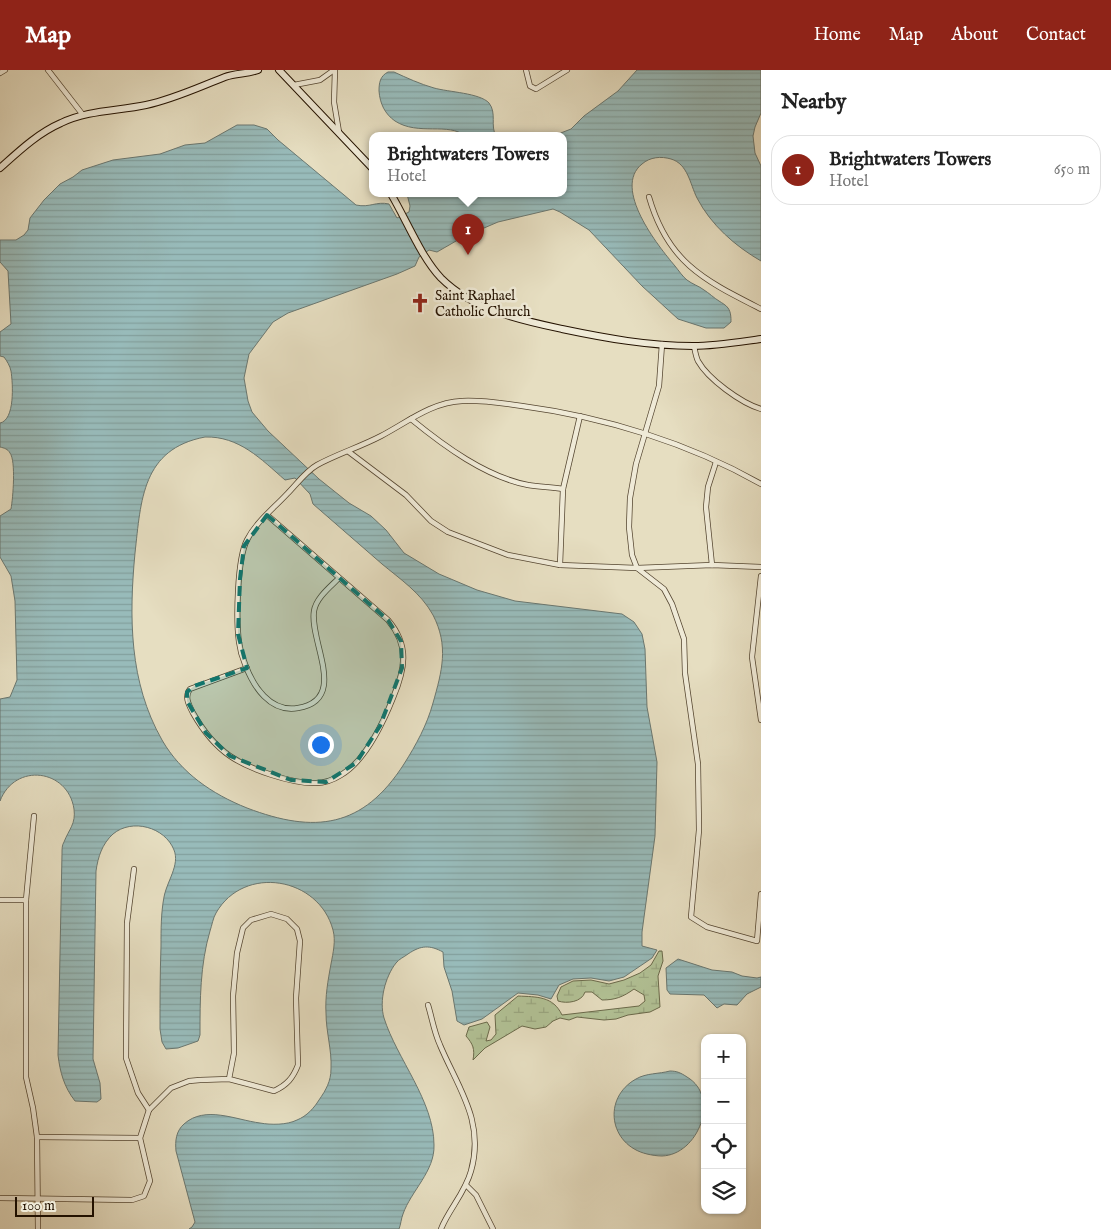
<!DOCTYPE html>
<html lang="en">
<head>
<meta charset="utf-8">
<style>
	body { margin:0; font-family:"IM FELL English",serif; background:#f6f6f6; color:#222 }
	.controls { position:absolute; right:15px; bottom:15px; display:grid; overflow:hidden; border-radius:10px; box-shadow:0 1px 4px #0004 }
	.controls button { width:45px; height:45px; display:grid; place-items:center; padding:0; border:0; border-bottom:1px solid #e0e0e0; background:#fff; color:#222; font:25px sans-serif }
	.scale { position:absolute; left:15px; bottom:12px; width:79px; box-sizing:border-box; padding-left:5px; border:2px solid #241200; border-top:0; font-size:14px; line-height:18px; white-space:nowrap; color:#241200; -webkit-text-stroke:4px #efead7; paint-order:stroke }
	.you { position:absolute; left:320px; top:674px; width:18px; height:18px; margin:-12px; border:4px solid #fff; border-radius:50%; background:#1a73e8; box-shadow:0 0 0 8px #1a73e833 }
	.badge { display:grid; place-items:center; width:32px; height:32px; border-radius:50%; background:#8f2418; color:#fff; font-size:16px; font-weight:700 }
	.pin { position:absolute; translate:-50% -41px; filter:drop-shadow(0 1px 2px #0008) }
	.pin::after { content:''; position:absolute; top:26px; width:18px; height:15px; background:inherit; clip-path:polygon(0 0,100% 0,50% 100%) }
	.popup { position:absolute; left:369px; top:62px; width:198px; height:65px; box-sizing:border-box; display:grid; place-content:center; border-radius:10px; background:#fff; filter:drop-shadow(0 1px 4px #0005); font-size:16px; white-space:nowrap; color:#767676 }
	.popup b { font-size:19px; color:#222 }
	.popup::after { content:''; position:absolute; left:50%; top:100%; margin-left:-10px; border:10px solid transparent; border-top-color:#fff }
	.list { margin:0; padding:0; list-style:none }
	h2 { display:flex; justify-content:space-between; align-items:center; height:65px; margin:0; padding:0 20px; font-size:21px }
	h2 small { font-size:16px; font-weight:400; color:#767676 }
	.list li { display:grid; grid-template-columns:32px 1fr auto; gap:15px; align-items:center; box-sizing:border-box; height:70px; margin:0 10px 10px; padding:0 10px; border:1px solid #e0e0e0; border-radius:20px }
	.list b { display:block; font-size:19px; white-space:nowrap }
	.list p { margin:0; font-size:16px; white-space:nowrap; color:#767676 }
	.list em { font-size:16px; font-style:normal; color:#767676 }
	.icon { flex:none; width:28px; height:28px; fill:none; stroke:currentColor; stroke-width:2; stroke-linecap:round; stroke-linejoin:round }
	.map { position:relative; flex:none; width:761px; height:1159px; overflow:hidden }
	header { display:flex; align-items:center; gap:30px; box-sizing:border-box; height:70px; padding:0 25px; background:#8f2418; color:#fff }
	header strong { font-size:24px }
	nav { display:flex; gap:28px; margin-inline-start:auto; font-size:18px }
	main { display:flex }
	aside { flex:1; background:#fff }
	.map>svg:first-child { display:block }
</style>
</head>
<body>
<header>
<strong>Map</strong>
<nav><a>Home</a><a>Map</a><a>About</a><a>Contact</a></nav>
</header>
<main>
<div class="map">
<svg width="761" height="1159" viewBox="0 0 761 1159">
	<defs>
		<pattern id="wetland-marsh" width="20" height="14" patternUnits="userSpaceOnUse" patternTransform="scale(1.25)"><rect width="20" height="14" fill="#b2c296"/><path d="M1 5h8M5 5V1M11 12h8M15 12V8" fill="none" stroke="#99a680"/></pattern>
		<pattern id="water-rules" width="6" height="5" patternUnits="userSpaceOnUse" patternTransform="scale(1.25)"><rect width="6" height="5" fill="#98bbba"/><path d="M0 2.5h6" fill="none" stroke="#83a09e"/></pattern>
	</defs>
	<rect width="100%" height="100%" fill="#e6dec1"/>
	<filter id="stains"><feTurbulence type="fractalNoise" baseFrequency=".004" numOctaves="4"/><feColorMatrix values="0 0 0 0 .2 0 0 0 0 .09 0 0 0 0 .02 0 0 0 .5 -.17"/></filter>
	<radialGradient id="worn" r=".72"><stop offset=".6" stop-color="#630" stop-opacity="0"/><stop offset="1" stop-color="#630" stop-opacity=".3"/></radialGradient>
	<path fill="url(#wetland-marsh)" stroke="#6b6a4b" d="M659 881H662L663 891 658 906 660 937 650 942 628 945 616 949 604 950 577 947 569 950 560 948 553 951 546 957 535 959 522 956 485 978 473 990C475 979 473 974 466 966L469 957 487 952 490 957 486 971 491 970 496 964 495 945 518 926C537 927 553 926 562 945L639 936 645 931 644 925 634 919C623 927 615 930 602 930L592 922H585C582 932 567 934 558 931L557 926 561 917 573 911 591 910 609 914 624 910 640 903 651 895Z"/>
	<g fill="url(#water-rules)" stroke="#6a7770" fill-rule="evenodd">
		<path d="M637 0H761V43L755 57 753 66 755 83 761 96V191C735 176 711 155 697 128 690 114 688 94 671 89 661 86 650 87 642 94 612 118 658 176 675 196 679 201 683 207 687 210 692 214 699 216 704 220 709 223 714 228 719 231 722 233 726 235 728 238 731 242 731 248 731 252L724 258H706L678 249 642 216 589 160 560 142 553 139 498 152 463 167 437 182 429 180 419 187 415 196 397 204 288 243 273 252 249 284 244 308 248 331 252 342 268 361 319 409 349 433 371 446 386 460 404 483 439 504 477 520 515 531 622 544 634 552 642 564 645 579 647 637 657 692 655 766 642 862V876L657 880 652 888 624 907 609 911 591 908 573 909 559 915 551 929 538 925 518 923 482 949 464 955 457 951 452 921 444 897 443 882C430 875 421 875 408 884 404 887 399 889 396 893 385 907 379 931 384 948 397 989 434 1031 434 1075 435 1101 411 1121 403 1144 401 1149 401 1154 399 1159H189L192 1157 195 1152 176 1081C175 1071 176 1061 184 1054 205 1035 236 1050 260 1053 271 1055 287 1055 297 1050 307 1046 314 1038 319 1030 326 1020 331 1011 331 999 332 980 326 962 326 943 325 927 328 910 331 894 333 883 336 871 333 860 319 807 244 794 216 843 213 848 212 855 210 861 200 895 200 930 200 965L198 971 178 978 166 979 162 972 160 959C160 932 160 904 161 876 161 859 161 843 164 827 167 811 180 795 174 780 165 757 132 748 113 764 102 774 98 787 96 801L93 989 100 1013 101 1029 97 1032 75 1031C64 1017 60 1002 58 985L62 783C62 779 62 775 64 772 69 759 76 754 74 739 68 699 15 692 0 731V629L10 627 17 610 15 531 11 506 0 487V446L11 439C13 428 16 391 10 383 8 379 4 378 0 377V353C15 350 13 314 11 301 10 296 7 291 4 287L0 286V262L11 254 8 201 0 192V170H16L24 165 28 160 30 148 44 130 60 114 73 107 82 100 113 90 160 84 185 75 205 73 237 55H254L267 59 278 70 356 135C370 138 376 131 389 134L397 148 409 142 410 136 407 124H563V66H553L571 59 584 46 618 21ZM205 367C239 366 261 389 285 410L295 408 310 424 313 434C336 454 359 474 382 494 400 509 421 523 433 545 449 576 442 601 433 633 427 655 416 675 404 694 363 758 315 764 247 738 212 724 181 703 162 670 129 612 129 547 135 483 141 430 142 379 205 367Z"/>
		<path d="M388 2H394C407 8 420 14 434 18 448 22 480 23 489 33 497 43 490 56 496 66H465C449 52 418 66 395 51 385 44 380 34 379 21 379 13 380 6 388 2Z"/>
		<path d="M678 889 712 900 732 902 742 906 757 908 761 907V917L747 924 737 935 724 934 717 938 704 925 670 924 667 920 666 898Z"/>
		<path d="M670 1001C677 1001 681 1003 687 1007 721 1027 698 1085 662 1086 657 1086 651 1085 647 1084 609 1075 602 1028 636 1009 646 1003 659 1004 670 1001Z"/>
	</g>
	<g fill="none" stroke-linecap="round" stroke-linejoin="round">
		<defs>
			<g id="street">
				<path d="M48 0 83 45"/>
				<path d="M335 0 334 32 339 62"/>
				<path d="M526 0 530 16 536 19 567 0"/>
				<path d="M0 3 5 0"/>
				<path d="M294 15 320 10 334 0"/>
				<path d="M649 127C668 193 704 210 761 239"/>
				<path d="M662 274 659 316 636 394 630 428 629 457 632 485 637 498 664 519 672 534 684 569 685 603 698 694 699 760 691 847 707 857 757 871 761 824"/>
				<path d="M694 276C695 281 696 287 698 291 708 309 741 333 761 339"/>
				<path d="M411 349C444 376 486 407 528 415 540 417 552 417 563 419"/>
				<path d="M349 382 406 425 431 451 448 462 508 485 560 495 637 498 712 495 761 497"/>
				<path d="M560 495 563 419 580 346"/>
				<path d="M712 495 706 437 708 417 716 392"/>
				<path d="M761 506 752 587 761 650"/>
				<path d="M339 508C330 517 316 528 314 541 309 571 349 630 298 638 270 643 253 616 245 594 242 587 240 580 239 572 236 550 237 489 247 470 256 452 273 439 287 424 296 415 306 401 317 395 337 384 360 377 381 366 406 353 432 332 462 331 482 330 502 333 522 336 604 347 689 373 761 414"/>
				<path d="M247 598 190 619C184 627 189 635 193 643 202 659 214 675 230 686 249 699 292 714 316 713 325 713 333 710 341 705 365 691 383 653 393 628 405 599 410 576 388 550L267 445"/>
				<path d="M34 746 26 830V1007L33 1038 37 1067 38 1159"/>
				<path d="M134 799 127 853 126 988 138 1023 149 1040"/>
				<path d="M0 830H26"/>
				<path d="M428 935C432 948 434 962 440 975 458 1018 485 1051 471 1101 465 1123 449 1139 441 1159"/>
				<path d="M37 1067 140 1068"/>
				<path d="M466 1115 476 1125 493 1159"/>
				<path d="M0 1128 132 1130 144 1126 150 1111 140 1068 149 1040 171 1018 189 1011 200 1010 229 1009 274 1021C287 1015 293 1008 298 995L296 928 300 871 297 859 287 849 271 844 251 850 243 858 237 883 233 926 234 983 229 1009"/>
			</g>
			<g id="secondary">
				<path d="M279 0 373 99"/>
				<path d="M0 98C19 81 38 63 61 53 88 40 118 41 146 35 174 29 199 17 225 7 236 3 248 4 258 0"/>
				<path d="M391 124C406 149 421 187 441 208 473 240 520 250 562 259 605 268 649 276 693 276 716 276 739 272 761 269"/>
			</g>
		</defs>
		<use href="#street" stroke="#544530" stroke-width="6"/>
		<use href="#secondary" stroke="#241200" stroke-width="8"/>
		<use href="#street" stroke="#efead7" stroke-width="4.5"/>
		<use href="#secondary" stroke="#efead7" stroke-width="6"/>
	</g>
	<path fill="#0f766e" fill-opacity="0.2" stroke="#0f766e" stroke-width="4" stroke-dasharray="10 6" stroke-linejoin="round" d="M267 445 388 550 401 571 402 598 380 656 356 693 326 712 291 710 230 686 206 663 187 631V622L194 616 247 598 238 564 240 509 244 476Z"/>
	<defs>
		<symbol id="church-bare" viewBox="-9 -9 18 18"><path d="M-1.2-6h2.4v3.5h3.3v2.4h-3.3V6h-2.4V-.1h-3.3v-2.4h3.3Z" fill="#8f2418" stroke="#efead7" stroke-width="2.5" paint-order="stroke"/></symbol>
	</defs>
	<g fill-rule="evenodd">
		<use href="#church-bare" x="406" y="219" width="28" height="28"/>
	</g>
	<g text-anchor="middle" stroke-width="5" stroke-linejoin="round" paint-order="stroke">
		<g font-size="14" fill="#241200" stroke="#efead7" text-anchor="start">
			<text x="435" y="230">Saint Raphael<tspan x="435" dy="16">Catholic Church</tspan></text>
		</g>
	</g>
	<rect width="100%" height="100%" filter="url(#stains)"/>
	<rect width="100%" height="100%" fill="url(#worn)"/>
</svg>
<div class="controls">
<button>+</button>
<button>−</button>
<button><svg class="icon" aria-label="locate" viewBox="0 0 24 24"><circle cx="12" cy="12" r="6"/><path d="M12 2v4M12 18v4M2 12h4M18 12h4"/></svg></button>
<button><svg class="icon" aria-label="layers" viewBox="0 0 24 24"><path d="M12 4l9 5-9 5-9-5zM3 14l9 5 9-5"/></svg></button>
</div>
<div class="scale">100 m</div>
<div class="you"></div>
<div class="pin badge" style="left:468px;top:185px">1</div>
<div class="popup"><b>Brightwaters Towers</b>Hotel</div>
</div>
<aside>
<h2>Nearby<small></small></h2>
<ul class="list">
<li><span class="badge">1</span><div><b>Brightwaters Towers</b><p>Hotel</p></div><em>650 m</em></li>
</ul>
</aside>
</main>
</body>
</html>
